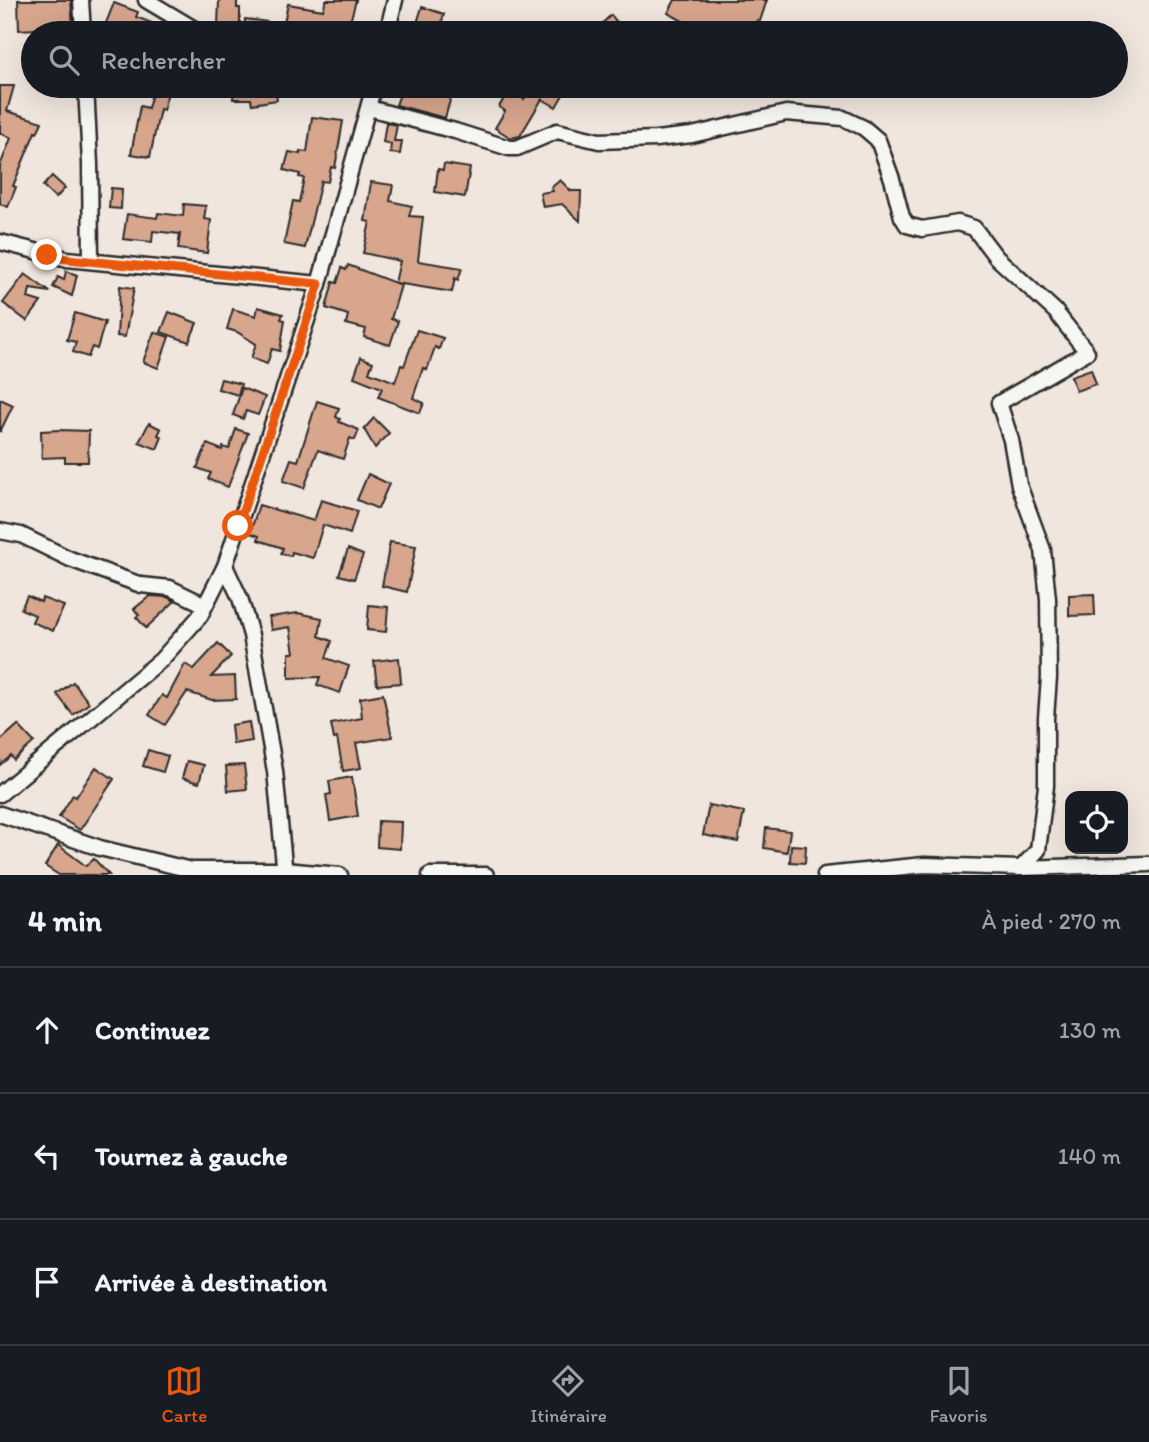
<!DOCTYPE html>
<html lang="fr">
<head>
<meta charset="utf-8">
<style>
	body { margin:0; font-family:Itim,sans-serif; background:#242831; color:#f1f3f6 }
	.controls { position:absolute; right:21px; bottom:21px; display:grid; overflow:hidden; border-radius:14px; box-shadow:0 7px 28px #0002 }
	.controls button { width:63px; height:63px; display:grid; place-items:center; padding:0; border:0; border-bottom:2px solid #363941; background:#171b24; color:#f1f3f6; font:35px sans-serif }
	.stop { position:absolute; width:21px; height:21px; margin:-16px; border:5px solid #ea580c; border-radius:50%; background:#fff }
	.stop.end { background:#ea580c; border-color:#fff; box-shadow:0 2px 7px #0008 }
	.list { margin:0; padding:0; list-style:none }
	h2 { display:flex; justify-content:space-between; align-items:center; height:91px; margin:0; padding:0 28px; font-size:30px }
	h2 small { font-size:23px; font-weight:400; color:#9ea1a6 }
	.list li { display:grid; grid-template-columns:46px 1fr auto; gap:21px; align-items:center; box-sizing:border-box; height:126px; padding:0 28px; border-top:2px solid #363941 }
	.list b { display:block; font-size:26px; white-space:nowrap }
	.list em { font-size:23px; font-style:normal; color:#9ea1a6 }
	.icon { flex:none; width:38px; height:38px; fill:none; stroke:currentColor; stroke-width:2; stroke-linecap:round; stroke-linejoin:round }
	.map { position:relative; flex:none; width:1149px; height:875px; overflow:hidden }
	.search { position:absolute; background:#171b24; box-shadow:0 7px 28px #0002; left:21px; right:21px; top:21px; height:77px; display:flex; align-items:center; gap:18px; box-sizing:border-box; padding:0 24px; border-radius:38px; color:#9ea1a6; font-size:26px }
	.sheet { height:469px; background:#171b24 }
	nav { display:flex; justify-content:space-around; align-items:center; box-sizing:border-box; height:98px; border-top:2px solid #363941; background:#171b24; font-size:19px; color:#9ea1a6 }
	nav a { display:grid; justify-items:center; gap:4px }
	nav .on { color:#ea580c }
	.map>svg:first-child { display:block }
</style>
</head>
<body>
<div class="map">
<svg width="1149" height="875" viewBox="0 0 1149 875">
	<rect width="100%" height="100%" fill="#f0e6de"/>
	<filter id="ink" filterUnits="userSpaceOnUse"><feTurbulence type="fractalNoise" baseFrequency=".0143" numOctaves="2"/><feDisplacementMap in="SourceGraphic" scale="14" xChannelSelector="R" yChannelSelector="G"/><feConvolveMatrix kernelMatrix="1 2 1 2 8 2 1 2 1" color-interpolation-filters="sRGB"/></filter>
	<g filter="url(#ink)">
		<g fill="#d8a58d" stroke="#2b2b2b" stroke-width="2">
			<path d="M18 0H71L73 27 19 30Z"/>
			<path d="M219 0H237V8H240V27L218 26Z"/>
			<path d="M326 0H356L347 33H328L302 27 301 33H289L290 29 283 27 288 4 323 10Z"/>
			<path d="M675 0H767L760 21 757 20 753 29 731 22 728 30 723 28 721 33H692L694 27 668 13Z"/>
			<path d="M114 3 138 12 136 17 152 23 148 33H102Z"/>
			<path d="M422 7 444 14 439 33H414Z"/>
			<path d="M611 15 626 33H592Z"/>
			<path d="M245 19 269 22 268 33H244Z"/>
			<path d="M0 86H14L7 111 42 122 37 133 35 132 13 186 16 187 8 207 0 204V166L11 138 0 133Z"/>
			<path d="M154 86H170L163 110 160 109 150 157 131 154 140 106 148 108Z"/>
			<path d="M234 86H275L277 100 252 104 251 99H233Z"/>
			<path d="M403 86H416L439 93 442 86H454L445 118 396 105Z"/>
			<path d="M531 86H568L556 107 542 99 520 136 511 138 495 128 505 111 499 107 509 90 524 99Z"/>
			<path d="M312 117 343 121 335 168 331 167 328 182 321 181 305 248 284 244 293 201 299 202 304 178 299 177 300 174 284 170 289 152 300 154V151L307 152Z"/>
			<path d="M386 123 397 125 394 141H402L400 154 390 153 391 144 383 142Z"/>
			<path d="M444 164 470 168 465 197 435 192 438 169 443 170Z"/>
			<path d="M52 176 65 188 56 198 43 186Z"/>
			<path d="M560 180 571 191H581L580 221 562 204 543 207 540 193 553 191 551 188Z"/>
			<path d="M371 182 393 185 390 201 412 206 409 216 423 217 418 261 462 268 458 280 455 278 452 292 396 283 401 285 391 319 398 321 390 345 364 337 366 329 346 324 348 315 326 308 333 282 337 283 342 268 346 270 348 265 395 283 400 261 363 253 370 222 365 221Z"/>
			<path d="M111 188 122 189 121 209 109 208Z"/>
			<path d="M184 204 206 206 204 219 211 220 207 253 178 249 180 234 153 231 152 242 123 239 127 214 157 218 158 213 183 216Z"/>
			<path d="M66 271 77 275 72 296 53 287 58 277 64 280Z"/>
			<path d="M25 274 50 292 30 289 28 298 41 302 27 321 3 303Z"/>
			<path d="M120 286 134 288 125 337 117 336Z"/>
			<path d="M258 307 283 314 281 319 285 320 280 351 272 349 267 364 251 358 256 344 237 332 227 329 233 309 256 316Z"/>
			<path d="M169 312 197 323 189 342 161 332Z"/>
			<path d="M75 313 105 322 97 349 92 347 88 357 73 352 76 342 67 340Z"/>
			<path d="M417 330 443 338 439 349 435 347 427 370 423 368 413 398 424 403 420 413 378 397 382 388 354 377 361 357 373 362 369 372 395 382 401 365 404 366Z"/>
			<path d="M154 332 169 337 158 368 143 362Z"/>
			<path d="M1091 369 1096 384 1076 391 1071 376Z"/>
			<path d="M221 379 241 384 238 395 218 389Z"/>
			<path d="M242 388 265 397 258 415 246 411 243 419 233 415Z"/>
			<path d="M0 399 13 405 0 432Z"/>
			<path d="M317 401 339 408 336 417 340 419 339 422 359 430 355 440 350 438 343 459 318 450 304 488 283 481 291 459 298 461Z"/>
			<path d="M374 418 389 433 375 448 364 429Z"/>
			<path d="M149 423 161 429 158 435 162 437 157 449 139 442Z"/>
			<path d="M236 429 248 433 228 487 208 479 211 473 197 468 207 444 222 450 223 447 229 449Z"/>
			<path d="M59 430 89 431 88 462H65V457L42 458 41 431Z"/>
			<path d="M368 474 389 484 378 509 357 500Z"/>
			<path d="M321 500 357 511 350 534 323 525 313 558 292 552 291 556 281 554 283 548 258 540 259 536 250 533 259 505 314 521Z"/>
			<path d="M390 542 416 546 407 592 382 586Z"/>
			<path d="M348 549 363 555 354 579 339 575Z"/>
			<path d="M1094 594 1095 615 1069 616V595Z"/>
			<path d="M27 596 41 602 42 598 64 606 53 631 32 622 35 615 21 609Z"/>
			<path d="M150 596 167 597 175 601 146 628 136 617 139 615 134 609Z"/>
			<path d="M369 605 388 607 386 632 367 630Z"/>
			<path d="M298 613 322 618 319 636 332 641 326 658 349 666 340 693 317 685 320 677 289 678V653H294L290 627 271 630 269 617Z"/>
			<path d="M218 643 231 656 211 677 235 676 236 699 212 700 187 692 165 725 149 715 162 695 167 698 185 664 194 669Z"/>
			<path d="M399 658 401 683 377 685 374 661Z"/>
			<path d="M73 682 89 703 73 715 57 694Z"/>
			<path d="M383 694 392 737 356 743 361 768 343 771 337 738 334 739 331 724 362 718 360 698Z"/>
			<path d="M249 722 252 741 233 744 231 725Z"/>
			<path d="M18 725 34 742 14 760 11 756 0 765V741Z"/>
			<path d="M148 750 168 756 163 772 143 766Z"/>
			<path d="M187 761 204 765 199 783 182 778Z"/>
			<path d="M244 765 247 789 228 791 226 766Z"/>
			<path d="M96 767 114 779 80 830 59 817 73 795 76 797Z"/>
			<path d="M352 777 358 816 330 821 326 795 331 794 329 781Z"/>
			<path d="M709 805 744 812 738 842 703 835Z"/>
			<path d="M378 821 401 822 400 849 377 847Z"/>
			<path d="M766 828 790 831 787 852 764 848Z"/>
			<path d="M58 845 86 866 94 859 109 875H59L45 866Z"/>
			<path d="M791 845 806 846 805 863 790 862Z"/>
		</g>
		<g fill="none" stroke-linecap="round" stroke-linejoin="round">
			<defs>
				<g id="street">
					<path d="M81 0 83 33"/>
					<path d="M146 0 201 33"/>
					<path d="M387 33 395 0"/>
					<path d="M86 86 90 164 91 261"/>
					<path d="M369 108 455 131 509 148H517L557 131 599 141 656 139 692 135 786 113 843 118 864 128 878 140 892 179 902 217 907 225 922 229 958 223 974 228 996 257 1055 311 1087 352 999 403 1011 440 1019 485 1043 550 1048 599 1049 677 1046 718V786L1038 850 1021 868"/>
					<path d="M0 242 67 259 319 284"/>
					<path d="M0 531 21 535 70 559 141 585 170 588 205 605"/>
					<path d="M225 566 240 598 251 635 275 771 285 875"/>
					<path d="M0 794 161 660 200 616 225 566 319 284 374 86"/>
					<path d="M0 814 100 848 191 870H284L340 875"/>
					<path d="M430 875H486"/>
					<path d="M825 875 924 865 1021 868 1149 864"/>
				</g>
			</defs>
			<use href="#street" stroke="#2b2b2b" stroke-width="19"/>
			<use href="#street" stroke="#f6f6f2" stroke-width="14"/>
		</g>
	</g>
	<g fill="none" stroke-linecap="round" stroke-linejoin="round" filter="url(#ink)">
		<path stroke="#ea580c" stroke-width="9" d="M47 255 67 259 319 284 238 526"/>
	</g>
</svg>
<div class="controls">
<button><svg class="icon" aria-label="locate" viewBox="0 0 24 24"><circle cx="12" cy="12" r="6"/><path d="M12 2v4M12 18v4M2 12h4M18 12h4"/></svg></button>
</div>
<div class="stop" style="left:238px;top:526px"></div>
<div class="stop end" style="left:47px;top:255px"></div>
<div class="search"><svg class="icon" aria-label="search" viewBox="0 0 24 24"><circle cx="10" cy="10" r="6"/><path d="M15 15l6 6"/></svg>Rechercher</div>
</div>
<section class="sheet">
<h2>4 min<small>À pied · 270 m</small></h2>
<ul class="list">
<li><svg class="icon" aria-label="ahead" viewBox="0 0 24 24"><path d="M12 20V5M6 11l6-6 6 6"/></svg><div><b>Continuez</b></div><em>130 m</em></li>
<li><svg class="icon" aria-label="left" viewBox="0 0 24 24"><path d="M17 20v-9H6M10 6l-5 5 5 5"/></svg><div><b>Tournez à gauche</b></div><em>140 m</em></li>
<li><svg class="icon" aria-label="arrive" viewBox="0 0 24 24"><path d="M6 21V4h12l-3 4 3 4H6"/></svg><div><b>Arrivée à destination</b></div></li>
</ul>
</section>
<nav>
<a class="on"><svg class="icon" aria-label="map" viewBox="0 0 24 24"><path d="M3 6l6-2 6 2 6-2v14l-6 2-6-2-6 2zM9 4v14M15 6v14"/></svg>Carte</a>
<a><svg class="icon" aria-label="directions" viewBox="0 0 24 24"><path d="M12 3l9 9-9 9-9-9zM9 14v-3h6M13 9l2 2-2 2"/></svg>Itinéraire</a>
<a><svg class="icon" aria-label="saved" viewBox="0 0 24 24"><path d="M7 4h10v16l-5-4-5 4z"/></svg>Favoris</a>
</nav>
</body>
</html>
